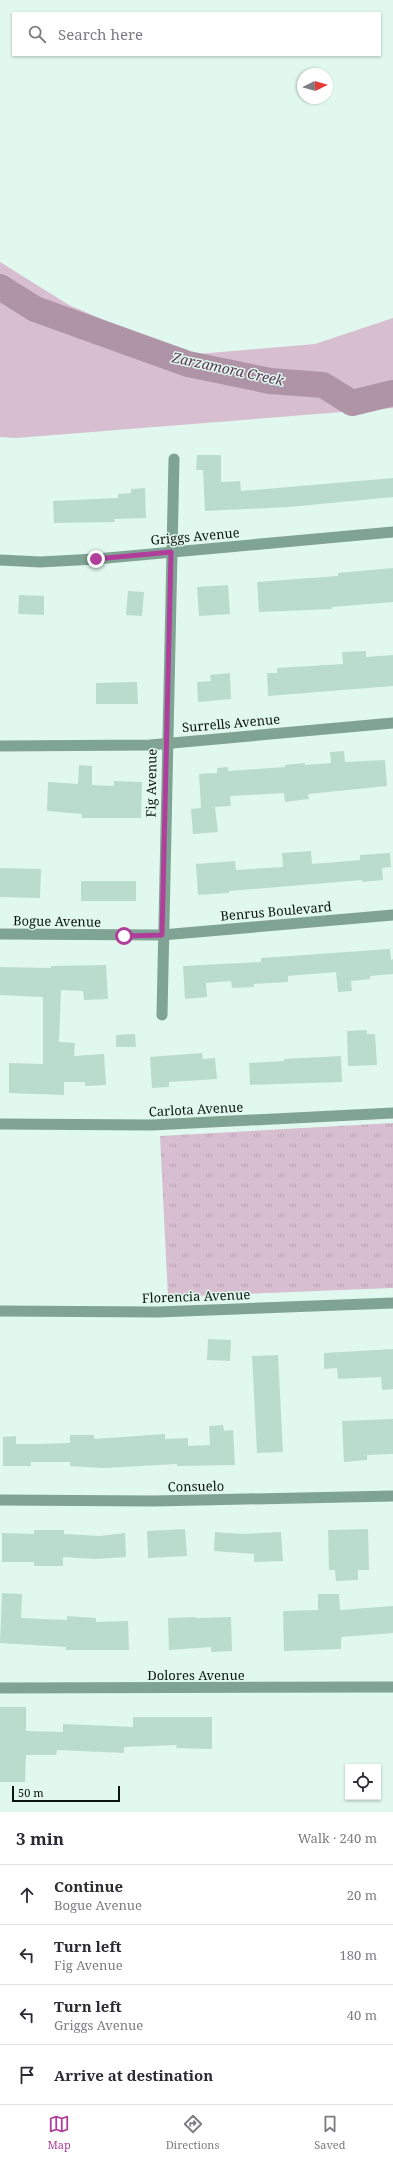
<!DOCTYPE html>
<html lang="en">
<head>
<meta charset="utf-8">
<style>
	body { margin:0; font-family:"Noto Serif",serif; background:#f7f7f7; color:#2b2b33 }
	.controls { position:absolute; right:12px; bottom:12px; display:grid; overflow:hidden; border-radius:0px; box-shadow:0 1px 3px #0004 }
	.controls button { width:36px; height:36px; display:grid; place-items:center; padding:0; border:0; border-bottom:1px solid #e1e1e2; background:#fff; color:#2b2b33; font:20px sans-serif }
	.compass { position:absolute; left:297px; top:68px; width:36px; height:36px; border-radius:50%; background:#fff; box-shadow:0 1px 3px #0004; rotate:85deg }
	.scale { position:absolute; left:12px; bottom:10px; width:108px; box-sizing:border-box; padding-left:4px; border:2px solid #0c1410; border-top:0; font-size:11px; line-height:14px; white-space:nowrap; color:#0c1410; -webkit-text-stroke:3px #e0f8ed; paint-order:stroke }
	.stop { position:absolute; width:12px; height:12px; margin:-9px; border:3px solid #af3f9b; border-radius:50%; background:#fff }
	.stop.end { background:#af3f9b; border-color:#fff; box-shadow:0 1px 4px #0008 }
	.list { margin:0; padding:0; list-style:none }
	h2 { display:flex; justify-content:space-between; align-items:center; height:52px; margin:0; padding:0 16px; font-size:17px }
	h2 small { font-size:13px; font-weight:400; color:#7c7c81 }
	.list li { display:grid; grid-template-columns:26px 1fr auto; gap:12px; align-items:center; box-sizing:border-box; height:60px; padding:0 16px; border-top:1px solid #e1e1e2 }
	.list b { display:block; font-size:15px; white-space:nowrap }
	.list p { margin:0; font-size:13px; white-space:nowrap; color:#7c7c81 }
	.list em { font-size:13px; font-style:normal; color:#7c7c81 }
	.icon { flex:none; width:22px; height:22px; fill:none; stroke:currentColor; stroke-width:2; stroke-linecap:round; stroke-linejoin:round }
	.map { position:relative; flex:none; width:393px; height:1812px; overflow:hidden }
	.search { position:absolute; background:#fff; box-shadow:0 1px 3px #0004; left:12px; right:12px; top:12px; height:44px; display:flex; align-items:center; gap:10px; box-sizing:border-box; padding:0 14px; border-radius:0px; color:#7c7c81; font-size:15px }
	.sheet { height:292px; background:#fff }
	nav { display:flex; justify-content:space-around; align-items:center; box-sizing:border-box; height:56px; border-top:1px solid #e1e1e2; background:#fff; font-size:11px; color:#7c7c81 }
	nav a { display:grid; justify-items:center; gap:2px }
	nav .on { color:#af3f9b }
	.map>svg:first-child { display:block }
</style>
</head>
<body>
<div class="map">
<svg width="393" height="1812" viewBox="0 0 393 1812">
	<defs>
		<pattern id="park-tufts" width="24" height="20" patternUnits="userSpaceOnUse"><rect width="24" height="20" fill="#d8bed1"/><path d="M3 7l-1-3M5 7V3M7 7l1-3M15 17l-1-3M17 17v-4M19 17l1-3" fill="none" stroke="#b8a2b2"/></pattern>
	</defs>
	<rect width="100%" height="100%" fill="#e0f8ed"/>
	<path fill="#d8bed1" d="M0 262 69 305 186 355 315 344 393 318V408L16 438 0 437Z"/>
	<path fill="url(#park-tufts)" d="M393 1123V1288L168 1297 160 1136Z"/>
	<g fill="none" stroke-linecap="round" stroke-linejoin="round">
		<path stroke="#af94a8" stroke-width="26" d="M0 287 35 309 188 364 270 381 323 385 352 403 393 393"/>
	</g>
	<g fill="#badccd">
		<path d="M197 455H221V482L240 481 241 491 393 478V497L289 507 205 511 203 470H196Z"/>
		<path d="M145 488 146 518 114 519 115 522 54 523 53 501 118 498V494L131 493V489Z"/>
		<path d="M393 568V602L332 607V609L259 612 257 582 338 576V573Z"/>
		<path d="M228 585 230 614 199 616 197 587Z"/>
		<path d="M128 591 144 592 142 616 126 615Z"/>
		<path d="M19 595 44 596V615L18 614Z"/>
		<path d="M366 651V657L393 655V686L268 696 267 673H277V668L343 664 342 652Z"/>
		<path d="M230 673 231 699 198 702 197 682 211 681 210 675Z"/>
		<path d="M137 682 138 704H96V683Z"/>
		<path d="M344 751 345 762 385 760 387 786 308 794 309 799 285 802 284 793 230 796 231 806 215 807 218 832 193 834 191 809 201 808 199 774 217 773V768L228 767V771L285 767V765L305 763V765L331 763 330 752Z"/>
		<path d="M79 765 92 766V785L114 786V781L142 782 141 818H82V814L47 811 48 782 78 784Z"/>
		<path d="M311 851 312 864 360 860V855L390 853 391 867 382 868 383 880 362 882V880L229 891V893L198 895 196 864 235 861 236 870 283 867 282 853Z"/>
		<path d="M0 868 41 869 40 898 0 897Z"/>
		<rect x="81" y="881" width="55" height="20"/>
		<path d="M390 949 391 960 393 959V974L370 976V979L351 981 352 991 338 992 336 972 288 976V982L254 984V987L232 988 231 981 206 983 207 997 185 999 183 966 261 962V958Z"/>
		<path d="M106 965 108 999 84 1000 83 991 61 990 59 1042 75 1043 74 1056 104 1054 106 1085 85 1086V1082H64V1095L9 1093V1063L43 1064V997L0 995V967L51 968V966Z"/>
		<path d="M367 1030V1034H375L377 1065 348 1066 347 1031Z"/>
		<path d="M135 1034 136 1047H116V1035Z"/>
		<path d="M202 1053 203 1059 215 1058 217 1079 169 1082V1087L152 1088 150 1057Z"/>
		<path d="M341 1056 342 1082 250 1085 249 1063 284 1061V1059Z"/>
		<path d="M208 1339 231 1340 230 1361 207 1360Z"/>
		<path d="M393 1349V1389L382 1390 381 1377 338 1379 337 1368 324 1369V1353Z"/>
		<path d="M278 1355 283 1452 257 1453 252 1356Z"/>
		<path d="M393 1419V1454L367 1455V1460L344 1462 342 1421Z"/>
		<path d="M223 1425 224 1431 233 1430 235 1465 177 1466V1464L103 1468 70 1466V1462H31V1466H3V1437L16 1436V1444H38L70 1443V1435H94V1439L165 1434V1439L188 1438V1446L210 1445 209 1426Z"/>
		<path d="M185 1529 187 1556 148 1558 147 1531Z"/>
		<path d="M368 1529 369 1570H358V1580L336 1581 335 1570H329L328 1530Z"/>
		<path d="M34 1530H64V1534L100 1536 125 1533 126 1557 96 1559 63 1557V1566H34V1562H2V1533L34 1534Z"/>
		<path d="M215 1532 243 1534 281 1532 283 1561 254 1562V1554L214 1551Z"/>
		<path d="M2 1593 22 1594 21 1618 67 1620V1616L96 1618V1622L128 1621 129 1650H66V1647L0 1643Z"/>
		<path d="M318 1594H339L340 1610 393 1606V1633L341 1637V1649L284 1651 283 1611 318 1610Z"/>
		<path d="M196 1617V1618L231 1617 232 1651 211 1652V1647L169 1650 168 1618Z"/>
		<path d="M0 1707H26V1731L63 1732V1724L133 1727V1717H212V1749L176 1748 177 1745 124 1747V1753L57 1750 56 1755H26L25 1782H0Z"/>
	</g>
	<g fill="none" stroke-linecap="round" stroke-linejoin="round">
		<g stroke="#80a494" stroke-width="11">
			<path d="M0 560 40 562 96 559 393 532"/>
			<path d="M0 746 150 745 393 723"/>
			<path d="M0 934 162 935 393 915"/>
			<path d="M162 1015 174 459"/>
			<path d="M0 1124 152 1125 393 1113"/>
			<path d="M0 1311 158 1312 393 1303"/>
			<path d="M0 1500 154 1501 393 1496"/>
			<path d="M0 1688 393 1687"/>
		</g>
	</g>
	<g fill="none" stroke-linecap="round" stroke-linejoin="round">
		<path stroke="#af3f9b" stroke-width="5" d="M96 559 171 552 162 935 124 936"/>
	</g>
	<g text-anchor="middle" stroke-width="3" stroke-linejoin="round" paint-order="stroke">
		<g font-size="13" fill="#0c1410" stroke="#e0f8ed">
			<text transform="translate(195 536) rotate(-5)" y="5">Griggs Avenue</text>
			<text transform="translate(231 723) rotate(-5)" y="5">Surrells Avenue</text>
			<text transform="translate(151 783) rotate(-89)" y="5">Fig Avenue</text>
			<text transform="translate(276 911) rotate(-5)" y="5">Benrus Boulevard</text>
			<text transform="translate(57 921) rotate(1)" y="5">Bogue Avenue</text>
			<text transform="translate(196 1109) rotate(-3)" y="5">Carlota Avenue</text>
			<text transform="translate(196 1296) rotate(-2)" y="5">Florencia Avenue</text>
			<text transform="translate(196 1486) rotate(-1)" y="5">Consuelo</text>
			<text x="196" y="1680">Dolores Avenue</text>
		</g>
		<g font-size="14" font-style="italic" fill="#5e3655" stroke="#e0f8ed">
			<text transform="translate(228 369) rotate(12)" y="5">Zarzamora Creek</text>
		</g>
	</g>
</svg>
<div class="controls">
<button><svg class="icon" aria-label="locate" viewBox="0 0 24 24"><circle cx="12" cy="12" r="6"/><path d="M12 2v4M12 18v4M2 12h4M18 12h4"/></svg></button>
</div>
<svg class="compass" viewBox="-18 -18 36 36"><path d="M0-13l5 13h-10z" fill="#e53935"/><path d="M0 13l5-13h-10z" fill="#7c7c81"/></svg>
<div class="scale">50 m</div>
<div class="stop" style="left:124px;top:936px"></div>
<div class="stop end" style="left:96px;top:559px"></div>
<div class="search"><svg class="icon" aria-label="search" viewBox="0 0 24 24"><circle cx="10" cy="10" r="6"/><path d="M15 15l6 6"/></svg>Search here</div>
</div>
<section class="sheet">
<h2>3 min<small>Walk · 240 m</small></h2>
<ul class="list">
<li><svg class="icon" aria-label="ahead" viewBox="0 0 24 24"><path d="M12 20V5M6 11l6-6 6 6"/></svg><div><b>Continue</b><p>Bogue Avenue</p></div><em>20 m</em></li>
<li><svg class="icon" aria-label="left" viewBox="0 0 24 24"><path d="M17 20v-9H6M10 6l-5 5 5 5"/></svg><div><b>Turn left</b><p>Fig Avenue</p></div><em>180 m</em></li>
<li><svg class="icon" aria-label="left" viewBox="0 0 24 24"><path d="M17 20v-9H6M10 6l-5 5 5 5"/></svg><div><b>Turn left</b><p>Griggs Avenue</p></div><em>40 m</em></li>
<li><svg class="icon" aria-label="arrive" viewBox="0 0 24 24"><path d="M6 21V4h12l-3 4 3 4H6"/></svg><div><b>Arrive at destination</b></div></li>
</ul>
</section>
<nav>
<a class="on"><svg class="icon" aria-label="map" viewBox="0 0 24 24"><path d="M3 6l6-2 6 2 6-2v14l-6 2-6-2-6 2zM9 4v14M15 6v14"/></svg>Map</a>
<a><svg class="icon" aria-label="directions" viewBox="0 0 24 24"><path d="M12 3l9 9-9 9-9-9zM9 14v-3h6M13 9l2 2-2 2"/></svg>Directions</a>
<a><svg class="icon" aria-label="saved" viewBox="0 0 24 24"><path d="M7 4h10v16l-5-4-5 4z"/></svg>Saved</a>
</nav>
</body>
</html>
